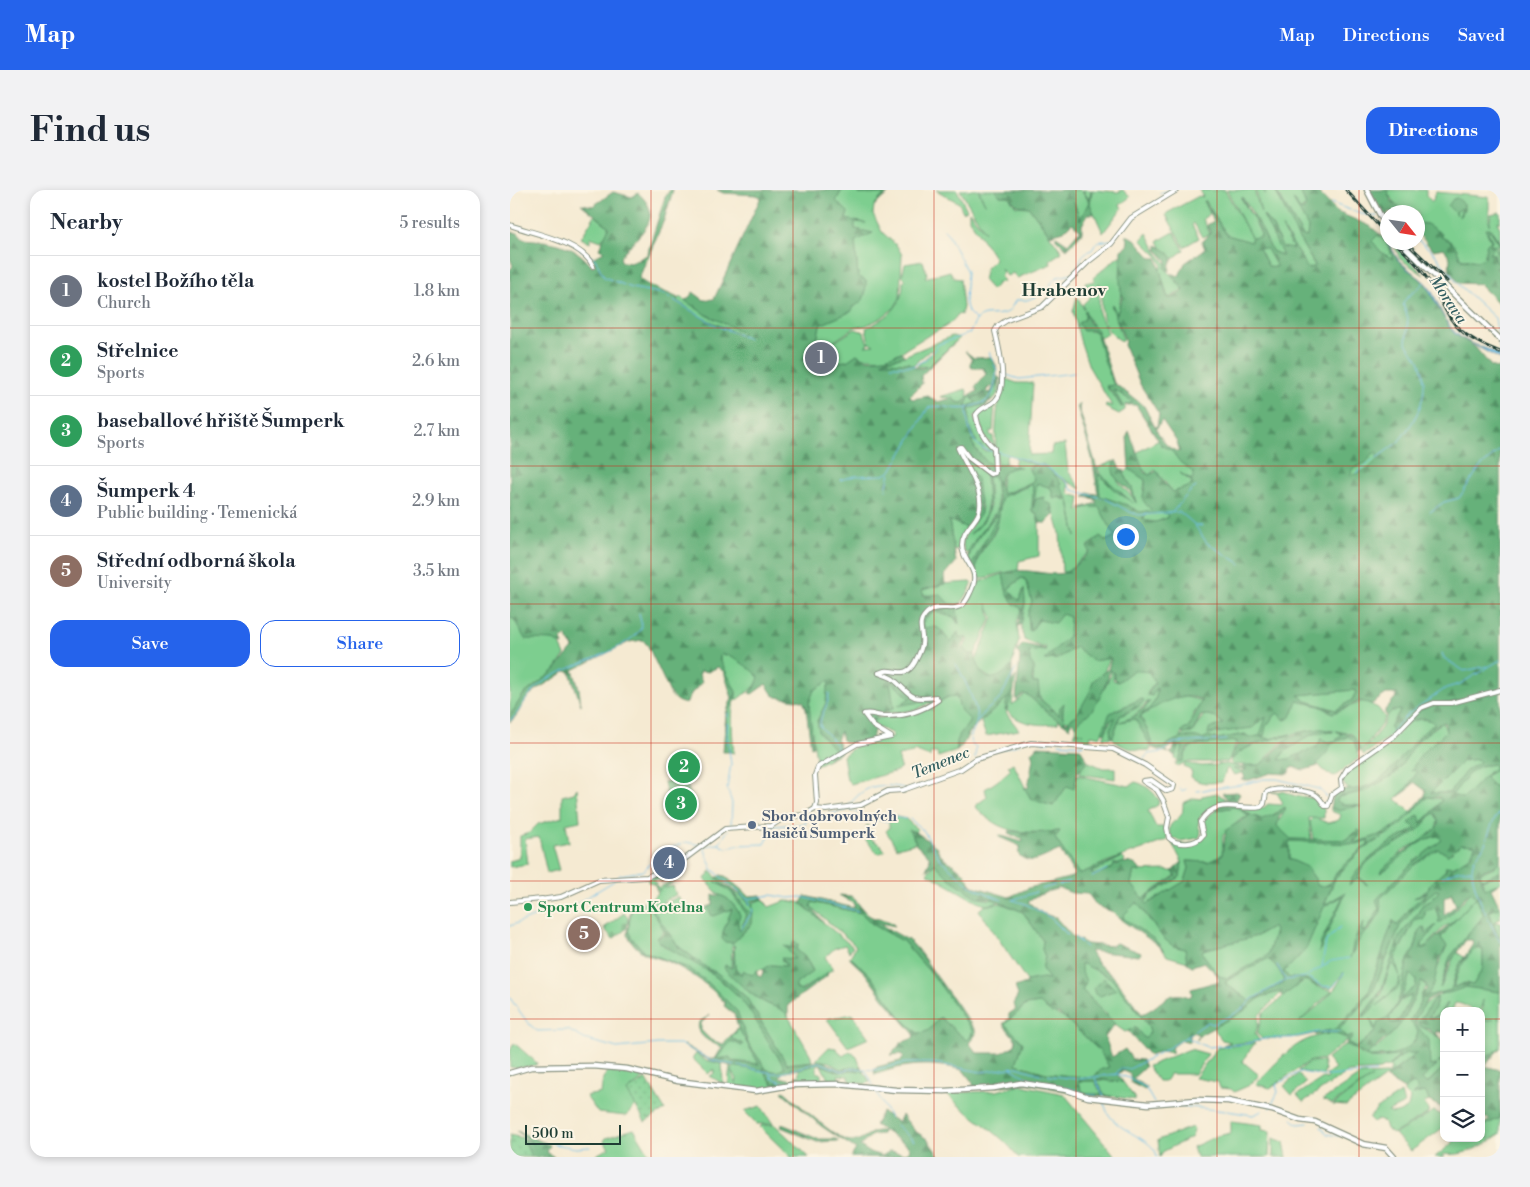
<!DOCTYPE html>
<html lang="en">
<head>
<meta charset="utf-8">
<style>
	body { margin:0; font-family:"Libre Bodoni",serif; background:#f2f2f3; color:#1f2937 }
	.controls { position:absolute; right:15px; bottom:15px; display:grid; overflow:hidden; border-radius:10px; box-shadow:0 2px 8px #0003 }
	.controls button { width:45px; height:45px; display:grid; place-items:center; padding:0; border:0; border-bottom:1px solid #e0e1e3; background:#fff; color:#1f2937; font:25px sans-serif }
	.compass { position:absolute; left:870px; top:15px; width:45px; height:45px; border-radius:50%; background:#fff; box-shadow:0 2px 8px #0003; rotate:120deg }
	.scale { position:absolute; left:15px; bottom:12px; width:96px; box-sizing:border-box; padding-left:5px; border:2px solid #1f3d34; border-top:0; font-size:14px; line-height:18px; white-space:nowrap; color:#1f3d34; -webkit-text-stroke:4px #fcf5e5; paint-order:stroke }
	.you { position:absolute; left:615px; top:346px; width:18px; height:18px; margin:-12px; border:4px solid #fff; border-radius:50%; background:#1a73e8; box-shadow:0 0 0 8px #1a73e833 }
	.badge { display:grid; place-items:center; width:32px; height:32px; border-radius:50%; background:#2563eb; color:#fff; font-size:16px; font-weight:700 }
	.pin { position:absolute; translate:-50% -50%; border:2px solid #fff; box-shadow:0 1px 5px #0006 }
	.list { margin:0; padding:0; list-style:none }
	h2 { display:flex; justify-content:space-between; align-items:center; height:65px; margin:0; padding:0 20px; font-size:21px }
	h2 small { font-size:16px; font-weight:400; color:#747a83 }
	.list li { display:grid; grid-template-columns:32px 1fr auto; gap:15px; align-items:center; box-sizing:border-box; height:70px; padding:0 20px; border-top:1px solid #e0e1e3 }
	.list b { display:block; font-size:19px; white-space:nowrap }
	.list p { margin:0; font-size:16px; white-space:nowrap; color:#747a83 }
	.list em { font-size:16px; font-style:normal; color:#747a83 }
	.actions { display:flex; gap:10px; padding:15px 20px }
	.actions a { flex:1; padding:11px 0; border:1px solid #2563eb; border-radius:15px; text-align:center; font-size:18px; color:#2563eb }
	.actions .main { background:#2563eb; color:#fff }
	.icon { flex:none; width:28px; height:28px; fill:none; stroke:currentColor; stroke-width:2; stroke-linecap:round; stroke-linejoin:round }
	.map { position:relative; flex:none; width:990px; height:967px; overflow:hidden; border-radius:15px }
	header { display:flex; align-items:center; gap:30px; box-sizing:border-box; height:70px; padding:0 25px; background:#2563eb; color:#fff }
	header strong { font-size:24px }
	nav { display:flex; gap:28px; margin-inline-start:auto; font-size:18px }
	.intro { display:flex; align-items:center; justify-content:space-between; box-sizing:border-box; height:120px; padding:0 30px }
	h1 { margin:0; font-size:35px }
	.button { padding:12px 22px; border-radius:15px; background:#2563eb; color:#fff; font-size:18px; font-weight:700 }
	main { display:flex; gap:30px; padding:0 30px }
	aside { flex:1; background:#fff; border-radius:15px; box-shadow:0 2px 8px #0003 }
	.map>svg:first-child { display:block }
</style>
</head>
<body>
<header>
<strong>Map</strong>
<nav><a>Map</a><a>Directions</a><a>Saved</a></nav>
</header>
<div class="intro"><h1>Find us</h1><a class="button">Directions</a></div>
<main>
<aside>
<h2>Nearby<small>5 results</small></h2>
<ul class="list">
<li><span class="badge" style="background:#6b7280">1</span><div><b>kostel Božího těla</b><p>Church</p></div><em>1.8 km</em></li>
<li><span class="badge" style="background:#2e9e5b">2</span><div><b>Střelnice</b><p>Sports</p></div><em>2.6 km</em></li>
<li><span class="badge" style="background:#2e9e5b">3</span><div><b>baseballové hřiště Šumperk</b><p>Sports</p></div><em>2.7 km</em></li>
<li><span class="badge" style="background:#5c6f8a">4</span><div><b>Šumperk 4</b><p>Public building · Temenická</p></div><em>2.9 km</em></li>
<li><span class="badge" style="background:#8d6e63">5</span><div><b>Střední odborná škola</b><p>University</p></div><em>3.5 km</em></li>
</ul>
<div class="actions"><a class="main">Save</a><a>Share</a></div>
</aside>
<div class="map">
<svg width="990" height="967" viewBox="0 0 990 967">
	<defs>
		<pattern id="forest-firs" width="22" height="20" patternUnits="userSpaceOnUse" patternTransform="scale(1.25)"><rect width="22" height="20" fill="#66b17a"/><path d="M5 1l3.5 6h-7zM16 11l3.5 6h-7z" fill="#539165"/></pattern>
		<pattern id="wetland-marsh" width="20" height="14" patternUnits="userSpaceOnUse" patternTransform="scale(1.25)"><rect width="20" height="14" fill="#7dce8f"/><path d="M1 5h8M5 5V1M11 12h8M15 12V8" fill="none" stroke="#66a876"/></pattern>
		<pattern id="cemetery-stones" width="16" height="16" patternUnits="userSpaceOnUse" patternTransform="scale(1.25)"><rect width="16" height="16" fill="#7dce8f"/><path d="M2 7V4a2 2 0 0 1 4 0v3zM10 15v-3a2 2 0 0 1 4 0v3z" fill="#66a876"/></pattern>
		<pattern id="garden-dots" width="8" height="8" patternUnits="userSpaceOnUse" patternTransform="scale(1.25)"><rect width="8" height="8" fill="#7dce8f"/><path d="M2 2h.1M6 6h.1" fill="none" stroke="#66a876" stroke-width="1.8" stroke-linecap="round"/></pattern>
	</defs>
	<rect width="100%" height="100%" fill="#fcf5e5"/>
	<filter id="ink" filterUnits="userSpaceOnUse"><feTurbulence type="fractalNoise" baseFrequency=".02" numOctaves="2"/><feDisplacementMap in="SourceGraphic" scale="10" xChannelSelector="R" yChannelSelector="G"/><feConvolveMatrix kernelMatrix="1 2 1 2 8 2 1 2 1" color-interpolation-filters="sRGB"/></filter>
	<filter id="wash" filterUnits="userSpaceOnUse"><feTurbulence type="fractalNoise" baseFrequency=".0096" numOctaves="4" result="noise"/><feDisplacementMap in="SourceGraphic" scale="20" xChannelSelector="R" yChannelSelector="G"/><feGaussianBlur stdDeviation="1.12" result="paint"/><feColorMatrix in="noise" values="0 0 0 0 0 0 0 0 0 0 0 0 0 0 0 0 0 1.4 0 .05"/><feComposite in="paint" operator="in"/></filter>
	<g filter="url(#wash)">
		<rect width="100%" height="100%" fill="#f5ead2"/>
		<g fill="#7dce8f" stroke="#4e8662">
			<path d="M332 0H350L348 4 375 3 364 16 363 24 372 42 387 56 392 65 390 108 384 118 371 128 355 136 345 137 320 154 307 158 306 154 310 135 342 121 341 118C356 110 355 108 356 91L348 86 345 51 362 43 345 39 344 35 336 29 338 22 326 11Z"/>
			<path d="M426 0H447L457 20 453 22 449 13Z"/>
			<path d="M450 0H468L475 14 469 0H485L490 6H498L506 16 519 17 552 62 540 70 541 74 507 88 503 83 497 86 491 79 493 83 490 86 494 91 488 93 482 100 473 90 476 78 485 69 459 29V21L475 42Z"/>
			<path d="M560 0H572L576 7 573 0H581L578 14 570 30Z"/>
			<path d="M582 0 608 2 613 0 620 7 610 15 612 18 593 43 580 14Z"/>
			<path d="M690 0H715L741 47 717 0H744L751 23 746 0H753L756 5 754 0H765L788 47 805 76 799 80 772 37 783 59 772 58 763 37 753 25 774 66 762 61C753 43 744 23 732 7L751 44V47L742 48 741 52 717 45 695 10 700 23 693 29 700 44 692 47 684 33 682 35 689 48 674 57 656 25 657 23 689 6 693 7Z"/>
			<path d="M766 0H790L796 16 790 20 798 37 797 47 793 46Z"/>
			<path d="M877 0H916V5L922 12 926 2 979 7V35L981 24 990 22V32H987L990 38V53L980 38H977L978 45 982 50 977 41 980 40 990 55V69L987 59 989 56 985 54 987 56 986 59 990 75 985 71V64H979L984 55 980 56 981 51 976 55 974 70 967 71 950 68C946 55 942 53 932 47 922 42 920 34 908 33V22C892 22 882 14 877 0Z"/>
			<path d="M85 25 97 35 99 40 91 51 80 47V53L71 48Z"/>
			<path d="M664 42 674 60 663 69 652 59 648 51Z"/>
			<path d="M637 43 648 64 657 74 655 78 673 99 660 108 657 105 650 80 652 75 648 67 631 50Z"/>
			<path d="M868 45 878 55 883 69 872 63 862 51Z"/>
			<path d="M884 54 914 85 890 69Z"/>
			<path d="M749 58H757L767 77 758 76Z"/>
			<path d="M609 66 613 67C610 86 613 106 607 124L601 114 613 149 612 151C591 141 590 120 593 100L589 93V123L598 144 589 148C586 137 578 132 575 120V129L569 133 572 140 586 142 604 195 596 197 613 216 603 199 624 212 615 215V220L609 224 595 217 596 214 602 216 579 177 570 150 563 121 567 107 574 119 573 114 581 106 575 93 585 91 583 88Z"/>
			<path d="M413 71 417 84 415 88 440 81 444 88 450 89 453 117 451 125 448 124C439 138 427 140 414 148 396 158 383 171 361 168 355 168 352 168 347 164L337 171 318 173 315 158 345 139 354 142 358 154 355 156 364 155 359 153 356 138C377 128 393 117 393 92L396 90 392 86 395 74Z"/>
			<path d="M170 107 195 124 232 142V145L193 128 166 111Z"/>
			<path d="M442 146 450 148 419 176 406 177 422 162 420 160 402 176 400 173 371 172 394 166Z"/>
			<path d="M490 188C490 198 488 209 478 213L488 190 483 198 481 196 476 201 480 204 474 203 462 208 467 213 455 217 459 208C475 203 475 195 490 188Z"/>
			<path d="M493 188 507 193H523L519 265 541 264 542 256 555 254 558 281 571 299C561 294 553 288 544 284L558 294 559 304 570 307 568 321 580 316 589 317 605 346 596 351 590 346 577 357 580 361 557 382H552L550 343 542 315 534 311 523 319 527 293 541 298 544 310 547 307 559 311 541 281 533 274 518 277 524 289 522 292 494 304 491 302C491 284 492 278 511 277L504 275 506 268 524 274 497 264 495 273 487 275C484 245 486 218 493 188Z"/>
			<path d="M456 199 458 206 453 213 446 212 443 208 430 207Z"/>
			<path d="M485 213 483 241H480V245L483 246 484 256 475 248 467 225Z"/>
			<path d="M478 214 464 227 474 251 483 260H476L470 255 474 261H483L485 280C476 271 466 262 461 250H465L458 233 460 218Z"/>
			<path d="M649 250C652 256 656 256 661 260 669 266 675 276 684 283L682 290 670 283 682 292 681 296 663 302 645 280 639 285 631 277 626 263Z"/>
			<path d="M459 270C464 273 471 277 474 282 480 291 478 320 474 329L480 316 478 286 485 285C486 305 492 325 480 343 473 354 466 363 463 377L458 368 467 349 485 326 484 324 463 353 459 362 455 363C446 345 468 334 472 318L462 282 454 272Z"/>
			<path d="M604 271C599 290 617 298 626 312L622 298 614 283 619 279 635 290 633 307 642 320 630 323 617 315 590 306 588 283 611 304 597 292 587 278Z"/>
			<path d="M523 294 522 322 527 324 529 335V366L509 371 508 381 492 383 467 390C462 363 477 360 486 339 490 329 489 317 492 307Z"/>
			<path d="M651 323H657L658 327 646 332 632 330 638 324Z"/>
			<path d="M439 330 457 338 452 345 449 358 446 360 443 357Z"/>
			<path d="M493 384 497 404 512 420 507 432 509 450 501 477 489 488 482 489 471 482 466 470 483 428 477 414 481 429 465 464H459L453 459 458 450 449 447 447 443 441 453 435 446 433 441 416 438 412 435V431L425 421 444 427 448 434 447 419 455 415 466 393Z"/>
			<path d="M512 388 515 389 522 412 518 424 519 440 521 441 529 430H545L552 424 559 426C569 447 546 457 535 470L547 469 566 457 583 471 600 468 594 482 583 491 580 502 568 524 559 531 553 530V516L549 525C537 517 526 509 528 493H523L524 477 520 471 519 462 523 460 535 461 536 457H531L514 450 511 436 515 413 514 399 509 411 498 399Z"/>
			<path d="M460 392 462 394C457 404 451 422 438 413 434 410 432 407 428 406 423 405 418 406 412 404V400L431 394Z"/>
			<path d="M0 428 4 429C22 461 23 442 49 452L55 465 44 481 13 505 0 526Z"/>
			<path d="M212 464C227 467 241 476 249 488 245 502 232 503 225 512 220 518 223 554 224 563L220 562C215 551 215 533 219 521 221 514 226 510 226 502L210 470V466Z"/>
			<path d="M600 480 604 483 603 490 608 492 624 480 639 482 645 493 637 503 642 505 647 498C648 508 641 520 632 524L638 511 621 529H625L636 545 641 560C631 562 608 558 603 548H593L602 528H606L600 539 603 547 610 526 628 517 634 510 632 509 605 520 590 547 581 545 580 551 564 545 565 542 573 544 566 541 567 533 583 519 601 485Z"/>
			<path d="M506 486 502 515 516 504 548 530V533C532 537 509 534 497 521L503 491Z"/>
			<path d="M320 490 316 513 307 531 312 545 325 560 318 569 307 575 298 517 303 501Z"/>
			<path d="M379 490 400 508 392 514 425 510 406 520 372 524 384 518Z"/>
			<path d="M843 500 846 502 842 510 826 520 796 511 788 505Z"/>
			<path d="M442 505 446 506 451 521 460 530C455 543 445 543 447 561L428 567 427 563H420V567L404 561 403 563 388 566 391 577 387 581 341 594 337 590 333 566 348 554 383 547 381 543 365 536 363 531 369 528 408 523 419 516 422 521V516Z"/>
			<path d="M498 507 496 523 509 540 476 546 471 532Z"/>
			<path d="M676 507 693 511 684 523 678 538 672 541 670 547 678 542 682 543 694 525H702L713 534 700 543 741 538 756 527 758 528 750 545 754 546 755 537 767 523 775 530C784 526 784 519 787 511L810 516 823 523 854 511 868 518 875 527 871 535 851 562 842 544 827 541 832 544 825 551 817 552 811 548 809 554 806 557 779 569 769 570 774 562 802 544 824 541 812 539 785 543 772 552 750 575H723L720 572C730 557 749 554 765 548 771 547 775 548 780 544L760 549 748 546 740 548 735 544 708 549 698 546 693 550C682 542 661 550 653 558L643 556 631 526 660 508Z"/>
			<path d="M891 519 880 537 884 544 854 565 852 563 872 537 878 523Z"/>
			<path d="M911 529 922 531 925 534C905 545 898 564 882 580 872 591 855 598 840 601L832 592 837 581 879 552 899 532Z"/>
			<path d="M933 532 936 542 912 563 902 579H905L906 584 896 599 886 609 902 623 898 627C884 637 860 655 843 652L849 647 850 641 845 642 835 650 803 649 800 632 803 627 818 633 829 630 831 625 821 621V618L825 620 850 616 831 614 827 610 829 607 855 601 886 583 909 549Z"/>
			<path d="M839 546 844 551 849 568 825 586 817 584 807 573 821 554Z"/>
			<path d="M711 551H727L718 572H676L668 576 665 574 668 572 665 569 666 560 670 555 673 556 672 569 681 556Z"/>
			<path d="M967 569 970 572 956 581 939 603H921L953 571Z"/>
			<path d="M579 572 593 578H605V589L569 584 573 576Z"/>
			<path d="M503 573 521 609 543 616 557 596 564 598 567 585 619 596 625 592C635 594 643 601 649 610L648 615 638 621 646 637H655L658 650 596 672 570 684 567 683 545 648 550 641C514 643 491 646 465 616L477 607 475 599C485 593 492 588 501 579L498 576Z"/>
			<path d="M675 573 692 576 717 574 737 579H723L734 582 725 585 717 578 712 592C701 593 690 595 681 587L682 582 674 576Z"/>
			<path d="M984 574 985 576 955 607 952 608 942 605 960 582 970 576Z"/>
			<path d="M990 577V595L986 598 976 589 977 585Z"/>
			<path d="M175 589 186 622 168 627 161 625 154 592Z"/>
			<path d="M67 598 70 631 56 634 59 652 42 655 49 680 37 683 29 647 15 649 18 674 0 677V671L10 668V646L19 643 28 634 52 627V606L64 603Z"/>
			<path d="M772 601 785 606 804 608 814 619V628H799L801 650 781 649 767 639V634L775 621V617L755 630 741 625 732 619 753 618 758 614 772 615 773 613 767 603 759 602Z"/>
			<path d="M707 603 722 614 705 616 690 627 688 635 691 643 689 648 670 651 662 648C654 633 666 633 671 625 673 623 673 617 673 613L684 608 691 609 692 606Z"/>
			<path d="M917 607 932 609 919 626 911 632 908 625 904 630 906 638 882 652 856 673 840 694 848 687 858 695 848 686C859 661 889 655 909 639 915 635 919 627 924 622L928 631 926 638 911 651 895 659 870 682 871 683C884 669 910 649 928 646L932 650 902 673 866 710 869 719 857 740 852 743 854 733 844 752 840 768 848 749 860 739 871 721 870 709 904 675 928 659 938 665 951 654 965 655C963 668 947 677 935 678L936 680 920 694 918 702 901 717 887 736 883 731 859 802 826 839 789 847 752 849 747 844 753 823 792 791 797 790 809 797 822 801 789 832C806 818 826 803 834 782L821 799C805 795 797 789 779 788L774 782 796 759 814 716 831 707 814 715 825 689 836 676 852 660 890 636Z"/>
			<path d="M726 617 739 626 730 630 713 645 712 665 699 672 677 671 679 678 675 691 638 714 635 713 640 705 670 687 672 672 662 653C673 655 688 656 695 645L692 636 694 629 706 620Z"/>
			<path d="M383 626 396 629 408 640 406 642 399 640 406 653 387 658 376 641 379 638V629Z"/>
			<path d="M358 635 361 649 371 655 375 661 368 664 354 648 358 645 356 636Z"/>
			<path d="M529 646 543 651 541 655 531 654 533 664 521 655 530 652 518 649Z"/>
			<path d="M858 650V654L828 680 821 693 811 697 807 695 805 689 797 677 779 669V651L847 654Z"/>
			<path d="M612 667 615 670 613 673 604 674 603 678 584 685 581 682Z"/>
			<path d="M990 671V682L980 687 990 685V693L975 699 970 683 984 677Z"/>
			<path d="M425 674C436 681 456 704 469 708 476 710 481 708 488 711L487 713 476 715 467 712 417 683Z"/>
			<path d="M655 680 666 682V685L632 709 621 693 624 681Z"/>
			<path d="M201 681C209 693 227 701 238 712L242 713 253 709 259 717 275 711 289 712 343 757 339 762 335 755 325 758 315 767 323 779 290 801 284 796 286 794 303 781 296 768 287 761 288 754 284 751 281 758 277 756 285 767 284 770H271L277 776 260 775 258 779 247 780 242 785 232 781 231 785 225 778 224 755H222L221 779 217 775C228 796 250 815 274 819L300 864 302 871 277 874 236 807 207 783 197 778 168 756 154 741 147 748 148 751 158 759 172 764 197 780 231 807 275 877 268 882 257 880 238 853 227 821 178 778 135 762 121 747 118 740 122 716 140 710 151 699 147 701 145 695 138 692V688L148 684 153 691 166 684 151 692 149 688 144 690 148 698 164 690V692L153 698 163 696 166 705 153 711V714L168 707 175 715 187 720 197 717 217 721 222 719 213 742 223 753 242 734 243 721 242 723C230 717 227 697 213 696L221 702 237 725 230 740 228 739 229 723 225 717 218 709 208 704 195 689Z"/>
			<path d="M926 700 929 701 920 711 912 715 908 723 889 747 872 799 853 825 871 805 881 775 885 774 888 781 885 768 905 730 915 726V721L925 718 931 732 945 720 961 702 966 707 974 725 940 767 931 797 946 762 954 767 948 777 941 800 917 806C924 789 929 772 937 756L931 748 943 732 934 737 913 759 912 754 925 737 916 743 914 737 911 738C907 744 907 752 904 760 902 764 898 768 897 773 892 793 891 825 868 832L865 842 846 858 838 853 843 847H838L829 840 862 803 890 736 907 714Z"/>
			<path d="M302 712 351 723 362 734 393 751 425 788 462 840 461 847 456 850 427 829C425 838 418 843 408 843L391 828 359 784 340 767 346 756 301 717Z"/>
			<path d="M627 712 643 735 663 756 675 759 678 772 657 766 649 754 615 730 613 726Z"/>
			<path d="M490 713 513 722 533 751 532 759 535 767 532 779 540 790 535 788 517 791 469 720 474 716Z"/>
			<path d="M990 717V729L984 732 990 733V751L979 721Z"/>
			<path d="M763 737 765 741 758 765 717 788 709 786 692 763 693 760 747 746Z"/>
			<path d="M965 758 973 760V778L963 795 957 793 944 798 949 778Z"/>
			<path d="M757 769C764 772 773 784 774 792L740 811 716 794V791Z"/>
			<path d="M573 772 601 788 639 837 640 842 637 848 633 849 626 838 615 842 601 832 596 823 572 800 576 793 570 777Z"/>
			<path d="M900 784 906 790V796L891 811 902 805C900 814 892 830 882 834L879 828 890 811Z"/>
			<path d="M911 792 917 796 911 805V812L900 831 908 842C905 864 870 871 852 863 879 861 903 814 911 792Z"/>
			<path d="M956 797 990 802V827L987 828 990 829V858L978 868 971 871V832L984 829 971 831 973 810 970 821C958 821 956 813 945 813L942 821H935L936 813 930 824 919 829 928 808C918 814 918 824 909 830V835L934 851V867L928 873 934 869V877L916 894 912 889 926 875 920 876C918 870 920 865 919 859 918 848 906 837 905 829 915 807 934 802 956 797Z"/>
			<path d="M773 801 749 825 748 836 745 844 750 851 713 855 721 852 712 850 703 837 732 822 751 807Z"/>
			<path d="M530 813 537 820 556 829 590 861 599 877 590 880 584 887 576 888 536 883 506 874 513 853 495 834 516 815Z"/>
			<path d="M342 824 359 848 338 857 317 829Z"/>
			<path d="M229 839 249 874 206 869 221 851 232 856 221 848Z"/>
			<path d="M826 844 838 849 814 869 800 871 760 898 746 894C771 868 788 844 826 844Z"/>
			<path d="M4 853 27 873 26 875 7 878 0 877V861Z"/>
			<path d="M745 853 732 871 749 885 740 895 724 902 721 899 710 898 708 892 685 888 707 858Z"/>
			<path d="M834 855C844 854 848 865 858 867 868 871 880 866 890 865L879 876 896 863H908L836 916 823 915 862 887 822 914 813 910 850 885 878 884 882 878 874 877 870 880 838 882 793 912 787 905 813 888 817 889 818 886 815 885 825 878 817 869Z"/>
			<path d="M319 857 326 858 333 866 340 861 347 867 351 878 330 879 319 872 306 870Z"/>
			<path d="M680 859 698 864 685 884H660L655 891H648L638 876Z"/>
			<path d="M186 864 195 870 212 874 213 894 200 886 205 883 204 879 198 884 182 868Z"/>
			<path d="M813 871 815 880 813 885 788 881 800 872Z"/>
			<path d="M220 875 226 894 227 889 222 881 224 876 254 881 264 896 246 900 218 895Z"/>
			<path d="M307 875V883H311V891H285L286 885 289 887V878Z"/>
			<path d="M311 875 329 882 344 880 354 882 360 892 355 894 341 892 338 886 328 885 330 891H319Z"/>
			<path d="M100 879 121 881 135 887 117 901 125 916 116 926 88 923 76 906 91 903 93 888Z"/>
			<path d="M788 884 796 893 782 905 774 896Z"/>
			<path d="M587 890 613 892 626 910 594 905Z"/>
			<path d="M569 891H585L592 905 577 904 571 900Z"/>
			<path d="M902 893H905L908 899 903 905 913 902 917 903 919 911 914 913 919 920 917 924 883 944 876 939 874 932 868 930 863 932 859 928 867 919 891 903 894 914 878 922C884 926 893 921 898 917L900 908 893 901Z"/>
			<path d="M512 895 554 904 606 967H508C489 940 458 927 436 903L486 901Z"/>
			<path d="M251 916 263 934H247L234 921Z"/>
			<path d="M924 921 934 926V937L901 961 885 944Z"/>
			<path d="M990 928V944C972 956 955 967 932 964L935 967H925L944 952 940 948H971V945L979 948 975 943 971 942V937Z"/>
			<path d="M721 931 752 935V940L760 941 759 967H686L683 957 707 946 721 943Z"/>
			<path d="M252 935H265L299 967H281L253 940 250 937Z"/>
			<path d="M682 937 684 939 682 947 654 961 650 967 648 950Z"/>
			<path d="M124 939 141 967H89L86 965 99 958 94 951 96 948Z"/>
			<path d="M763 948 774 952 777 967H763Z"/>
		</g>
		<g fill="url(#forest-firs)" stroke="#427757" fill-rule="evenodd">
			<path d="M160 0H163L154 30 129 88C135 96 157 102 168 108L167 111 193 128 231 146 232 142 195 124 174 110 178 109 183 102 194 110 204 109 251 7 246 5 213 3 207 0H332L326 11 338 22 336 29 356 33 345 32V39L363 43 345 51 348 86 356 91C355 104 356 112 342 117V121L310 135 306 156 307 158 317 157 318 173 337 171 347 164C357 175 380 167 392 162L394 166 371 172 400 173 406 178H413L419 176 445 152 411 186 412 194 399 207 403 209 418 206 427 212 443 208 446 212 453 213 458 206 468 201 465 197 476 184 473 178H462L460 173 462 170 455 161 464 168 481 167 486 175 487 187 490 188 478 212 483 211 459 219V238L467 252 461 250C465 262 476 271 485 279L487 275 495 273 508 277C493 278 486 288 492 304L503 301 522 292 524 289 519 279 525 274C539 274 544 285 552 295L549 294 559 310 566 347 559 311 550 307 544 309 541 298 527 293 523 318 526 309 534 307V311L542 315 544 325 536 333H529L527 324 522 322 523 294 492 307C489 318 490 329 485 339 479 355 464 363 466 383 463 379 459 374 458 369 454 357 483 329 487 321 491 312 485 295 485 286H478C480 313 483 328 459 345L471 332 477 324 478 315 476 285 473 280 459 270 454 272 467 289 471 324 457 338 439 330 446 372 434 386 435 394 412 400 414 406 430 404 439 414H451L453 417 447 419 449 434 444 427 425 421 416 426 412 435 416 438C431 433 432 444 441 452L448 442 449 447 457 448 452 457 459 464H465C471 493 484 495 502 475V504L498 517 495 520 497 508C487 520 473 527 462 539 456 546 455 555 447 561 445 541 456 541 460 530L451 521 446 506 437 507 422 516 419 513 424 509 388 516 400 508 380 490 384 518 373 522 362 532 368 538 364 540 362 549C351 552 341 557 332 550L330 541 327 551 331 559 330 563 318 569 325 560 309 542 307 531 316 513 317 499 320 490 304 500 299 513 303 556 301 557 296 518 293 511 267 507 263 505 256 494 242 504 239 503 246 496 249 487C238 477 227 468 212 464L210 466V470L226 502V508L218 522 216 539 220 562H213L216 523 222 508 214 482 208 477 198 482 191 481 189 485 192 492 181 504 176 514C168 512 166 511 161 505L138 456 133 450 119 452 63 480 69 498 71 515 60 482 55 481C44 491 30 495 19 506 11 515 9 525 0 532V526L13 505 44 481 63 458 56 446 51 450 53 455 43 450 15 449 4 429 0 428V80L3 76 0 68V42L8 43 13 49C40 51 66 54 82 77L85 75 82 68 94 62 89 59 99 37 71 14 83 16 103 2 122 7 128 3C159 30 123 47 110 68L112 72 121 73 137 65 155 7ZM486 190 480 204 475 203 462 208 466 213 455 217 459 208 471 205ZM487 324C482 343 468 358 462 376L458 368 467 349Z"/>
			<path d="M350 0H363L366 3 370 0H382L364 16 374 4H348Z"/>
			<path d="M485 0H560L570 30 579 12 572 0 579 9 582 0 580 14 584 24H578L572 35V43L557 59 546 49V46L558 54 570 40 562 33 554 41 540 45 519 17 507 15 498 6H490Z"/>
			<path d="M765 0 793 46 797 47 798 37 783 10 786 12 790 20 794 19 796 16 790 0H806L827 22 860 36 872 46 888 70 915 93 939 137 946 145 965 157 981 176 987 178 990 175V499L940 513 918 514 884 544 880 537 891 520 882 521 877 526 875 524V520L886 507V504H876L862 514 850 511 823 523 810 516 787 511C784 518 784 527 775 530L767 523 756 536 754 546 750 545 756 527 742 538 698 544 699 539 713 534C708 527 698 523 691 526L682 543 672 544V541L678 538 692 510C670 500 649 515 630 527L638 541 642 555 653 558C661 550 683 542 693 550L698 546 708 549 735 544 740 548 748 546 760 549 781 544C776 548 771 546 765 548 751 553 730 557 722 570L720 569 728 553 726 551 685 555 677 559 673 571 669 572 673 556 668 557 665 566 660 563 663 562 665 554 656 560 659 563 642 558 625 529 610 532 625 526 640 511 631 525C640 520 648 509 647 498L642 506 637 505 645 493 639 482 624 480 608 492 604 488V483L599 479C601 487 588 512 583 519 578 526 569 529 566 536L562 532 559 536 560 538 538 523 518 505 514 504 506 510 510 466 507 461 513 454 536 459 519 462 520 471 524 477 522 489 523 493H528L530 509 549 525 550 517 554 513 552 525 556 533 567 524 580 502 583 491 598 479 601 468 583 471 566 457 547 469 534 470 559 446 560 427 552 424 545 433 529 430 520 441 518 424 522 411 515 389 511 388 498 399 509 411 514 398 515 413 511 434 508 436 512 419 503 413 497 404 493 384C514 374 543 390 558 381 565 376 573 369 579 363L580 361 577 358 590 346 596 351 605 346 589 317 570 318 587 313 585 309 574 307H583L575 305 578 303 588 304 582 268 567 216 570 214 569 218 588 282 623 313 603 299 588 284 590 306 617 315 630 322 642 320C626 308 637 303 635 290L619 279 617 246 619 241 634 282 639 285 647 281 653 292 663 302 681 296 682 292 670 283 682 290 684 283 670 272 661 260 652 256 626 215H615L623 212 603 199 613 217H611L602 202 596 196 604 195 595 173 586 142 581 140 573 141 568 133 575 129V120L579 132 587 140 604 193 634 216 645 237 647 236 649 224 631 196 614 155 615 150 602 117V114L607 124 612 108 610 92 611 60 617 56 618 50 616 45 625 49 641 68H647L656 103 658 108H662L674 100 661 83 669 86 675 73 695 59 692 52 701 43 697 35 704 31 694 11 717 45 741 52V48L751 47C752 39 736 17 731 8L740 23 747 29 762 61 773 66 753 25 763 37 772 57 783 59 775 41 798 79 805 76 804 73 788 47ZM868 45 878 55 883 69 872 63 862 51ZM749 58 757 59 767 77 758 76ZM652 230 667 252 670 262C657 259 652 250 646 239ZM656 323 658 327C650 332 639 335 632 328L638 324ZM845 500 846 502 842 510 826 520 796 511 788 505Z"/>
			<path d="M859 0H877L881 11 897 22H878L877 30Z"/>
			<path d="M947 8 954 14V21L949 27 952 18 946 22 947 25 938 16 943 9Z"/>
			<path d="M908 33 917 34 932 44 931 47C942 51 947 55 950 68L967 71 975 68 976 55 981 51 975 39 980 38 990 53V55L980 40 978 41 982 51 980 56H985L979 64H984L985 71 990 75V78H986L990 81V115L969 94 949 93 939 80 940 68 934 58 923 60C917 55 914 48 908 45Z"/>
			<path d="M647 55 659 63 663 69 659 76 660 81 655 78 657 71 647 60Z"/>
			<path d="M606 270 610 279 615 280 614 284 622 298 626 313C623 309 622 303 618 299 608 291 598 284 606 270Z"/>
			<path d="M990 500V577L977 585 976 588 986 598 990 595V671C984 679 975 677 969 684L972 689 990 682V685L971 690 975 699 990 693 981 699 990 717 979 722 990 751V802L956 797 939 803 928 804 917 810 905 829V834L919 850 920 876 927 875 912 889 917 894 934 877V919L919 911 916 903 913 902 903 905 908 900 904 893 894 899 876 888 907 863H896L879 876 890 865 860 868 836 854 838 848 826 844 805 845 804 843 826 839 859 802 883 730 887 736 901 717 918 702 904 708 918 700 920 694 936 680V676L944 677 962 665 965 655 951 654 938 665 928 659 904 675 870 709 871 721C862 739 847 746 843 764 840 753 849 741 854 732L852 742 857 740 869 719 866 710 902 673 932 650 928 646C904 649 889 673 870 683 880 667 925 645 928 635 929 630 927 627 925 623 919 625 915 634 909 639 890 656 860 660 848 686L857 695 848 688 839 695C845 678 867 662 881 652 889 647 899 644 906 638L899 633 909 625 911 632 919 626 932 610 929 607H917L890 636 852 660 836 676 825 689 814 715 836 702 809 762 811 752 833 706 814 717 796 759 774 782 779 788C790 788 801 787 807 797L795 790 773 806 771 805 772 801 751 807 732 822 690 845 687 850 689 845 683 842 680 846V852L672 850 661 858 663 863 651 861 639 865 618 841 625 837 635 849 640 842 638 835 601 788 571 773V780L576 791 572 800 605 834 595 847 602 867 615 859 622 869 632 870 635 877 623 888 636 897 635 900 621 893 620 884 614 881 607 884 613 892 587 889 594 905 602 907 580 906 518 893 480 897 463 896V893L453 880C422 872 395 873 365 885L364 881 367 877 390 871 394 868 391 864 381 865 391 853 403 848 404 844 374 809 355 783 340 769V767L359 784 391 828 408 843C421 843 422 835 430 827L456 850 461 847 462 840 425 788 393 751 362 734 351 723 302 712 301 717 314 733 291 713 295 706 344 718V714L329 705 341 706C348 711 353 722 360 726 369 731 379 728 385 736L366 732 400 751 408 760 465 840 466 844 459 853 467 863H491L505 855 506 850 493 834 499 828V824L506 819 503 814 508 805 505 797 516 793 517 791 533 788 540 790 532 779 535 767 532 759 533 751 513 722 481 708H468L439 688 425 674 416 680 420 671 419 666 405 654 406 652 399 640 406 642 427 657 429 664 453 682 463 696 499 707 519 698 562 687 564 684 550 660C536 665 521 678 508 664L510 656 489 647V645L512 652 513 650 498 643 499 641 522 643 550 641 545 648 569 684 612 667 581 683 584 685 603 678 604 673 606 675C615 671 627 671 631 682L624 681 621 693 633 709 666 686 662 681 672 672 670 687 640 705 635 712 637 714 675 691 679 678 677 671 698 672 712 665 716 640 739 626 726 617 706 620 705 616 722 614 712 603 727 602 730 604 726 611 738 624 752 629 766 624 775 617V621L769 627 767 636 781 649 835 650 848 640 850 641 849 647 843 651C848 653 852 650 857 649 884 642 899 625 915 605L916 601 904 592 898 600 885 609 896 599 906 584 905 579 901 581 912 563 936 542 935 532 927 535 909 549 886 583 855 601 829 607 827 610C832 618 844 613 851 617L846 616 829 621 820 617 824 604 835 599C880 604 892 553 925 534 919 527 907 528 899 532L912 519 924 514H941ZM967 569 970 572 956 581 939 603H921L953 571ZM983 574 985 576 955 607 952 608 942 605 960 582 970 576ZM858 650V654L828 680 821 693 811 697 807 695 805 689 797 677 779 669V651L847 654ZM549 698 562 703 578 704 587 716 603 722 611 730 645 753 653 761 644 749 613 728V726L627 712 653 748 663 756 675 759 677 773 682 776 694 772 707 785 709 791 681 799 682 805 679 807C656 798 653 816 632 824L604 787 587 773 580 761 629 766 631 763 606 753 602 756 577 754 562 746 546 728 532 723 518 712 529 705ZM926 700 929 701 920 711 912 715 908 723 889 747 872 799 853 827C873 815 872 784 883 774 901 792 877 804 867 816L889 797 890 788 885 768 905 730 909 728 914 729 915 721 925 718 930 728 928 732H931C943 724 952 707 961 702L966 707 952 723 913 759 912 754 926 735 916 743 914 737 911 738C907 744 908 752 904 760 902 764 898 768 897 773 892 793 891 825 868 832L866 839 860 829 865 842 846 858 838 853 843 846 838 847 829 840 862 803 890 736 905 717ZM941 704 946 715 934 725V708ZM966 707 974 725 940 767 930 798 940 772 956 750H962L963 754 948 777 941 800 917 806 924 794 929 770 937 756 931 748 932 745ZM763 737 765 741 758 765 717 788 709 786 692 763 693 760 747 746ZM969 758 973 760V778L963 795 954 793 944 798C946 784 956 761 969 758ZM757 769C765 772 773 784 774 792L740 811 716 794V791ZM900 784 906 790V796L891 809ZM911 792 916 794 917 799 911 805V812L900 831 908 842C904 863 875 869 856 865L885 841 894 829ZM902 805 889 831 881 833 879 828 890 810ZM530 813 541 823 549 824 556 829 590 861 599 877 590 880 584 887 576 888 536 883 506 874 513 853 495 834 515 815ZM569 891H585L592 904H577L571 900Z"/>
			<path d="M631 509 634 510 628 517 610 526 603 547H601L600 539 605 528 599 531 595 543 592 542 600 523Z"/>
			<path d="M812 539 823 542 802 544 774 562 769 570 779 569 806 557 809 554 811 548 817 552 825 551 832 544 826 541 844 546 850 559 848 563 844 551 838 546 822 553 816 564 807 573 808 576 794 580 782 577 778 584 761 583 739 590H731L735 588 732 581 737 579 733 576 750 575C776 554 773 542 812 539Z"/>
			<path d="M528 556 570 558 578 571 567 583 564 599 557 596 543 616 521 609 514 597 518 598 523 568 521 562Z"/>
			<path d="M211 685 215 686 239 706 251 705 257 715 253 709 243 711 242 733 223 753 215 752 212 749 213 742 222 719 204 726 201 725 197 717 203 715V705C217 704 224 714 230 725L228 737 230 740 237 725 221 702 205 691 221 699 235 718 242 723 243 720C234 706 221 694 206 688Z"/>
			<path d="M138 713 168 756 197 778 207 783 236 807 277 874 313 871 330 880 341 877 351 878V876L355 882 344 880 329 882 310 874 272 883 270 887 291 892 264 895 254 881C222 876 200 875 174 855L199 869H205L212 857C201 853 185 846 189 832L200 825 191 833V840L201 850 213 854 228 838 224 824 214 816 215 813C200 796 182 783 161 773 138 763 133 769 117 745L121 717 118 740 121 747 133 761 178 778 199 793 227 821 238 853 257 880 268 882 275 877C251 844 242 814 209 789 196 778 152 757 147 749L155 742ZM229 839 249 874 222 872 220 867 206 869 221 851 232 856 233 854 221 848Z"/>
			<path d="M285 751 288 754 287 760 296 768 303 781 286 794V799L292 801 318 782 317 786 278 815V826C272 817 264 818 254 812 239 803 226 791 214 778L215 775 222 778 224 755 225 778 231 785 233 780 242 785 247 780V785L251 787 254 779 260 775 277 776 271 768 285 769 274 756 281 758Z"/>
			<path d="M594 788 606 800 590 806 585 804 583 798Z"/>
			<path d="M927 806 925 818 918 828C929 830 931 819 938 813L934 821V842H925L934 851 918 839 911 837 908 831C916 824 919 814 927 806Z"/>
			<path d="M990 858 975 876 990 880V928L971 937 980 929 971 927V871Z"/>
			<path d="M274 901C287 912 325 949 340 951 353 953 359 939 373 941L372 944 362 945 350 956 359 962 372 966 380 961 395 964 400 960 397 955 365 935 372 922 388 932 392 925 405 941 417 949 430 967H341L346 959 311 936 272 902Z"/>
			<path d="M272 934 308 949H326L329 951 307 952 271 937Z"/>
			<path d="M7 941 40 955 37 962 44 967H21L13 948 24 954Z"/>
		</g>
		<path fill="url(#wetland-marsh)" stroke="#4e8662" d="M867 262V270L858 279 840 286 843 278 856 273 862 264Z"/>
		<path fill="url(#cemetery-stones)" stroke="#4e8662" d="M114 723 118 728 116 739 103 749 94 738Z"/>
		<g fill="url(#garden-dots)" stroke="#4e8662">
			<path d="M136 889 155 920 135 932 117 901Z"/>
			<path d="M0 945 13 948 21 967H0Z"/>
		</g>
		<path fill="#6dbfe9" stroke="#467e8e" d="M878 53C882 57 885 66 890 72 899 83 913 87 921 100 929 114 934 132 946 143 959 155 976 157 990 165V169L946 145 939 137 915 93 888 70Z"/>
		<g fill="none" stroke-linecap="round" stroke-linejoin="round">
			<g stroke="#6dbfe9" stroke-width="1">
				<path d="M650 3 661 0"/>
				<path d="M821 13 851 24 867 26"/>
				<path d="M434 40 438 44 457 82 455 111 458 122 466 130"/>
				<path d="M908 50 923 62 948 94 985 128 988 145"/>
				<path d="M587 52 601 50"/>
				<path d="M65 56 85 69 94 87 122 98 154 104 205 135 239 149"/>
				<path d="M566 80C571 71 570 63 582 60L586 53"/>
				<path d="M536 103 540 99 541 93 547 87 564 84"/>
				<path d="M499 121 506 110H517L534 103"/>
				<path d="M988 149 990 163"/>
				<path d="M479 162 487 181 483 203 475 212 457 218C457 236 461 260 483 261"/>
				<path d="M381 176H403L416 169 429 154 460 143C470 115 479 130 498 122"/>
				<path d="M493 184 509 189 546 185"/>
				<path d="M547 185 564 183"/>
				<path d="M888 252C908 228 922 202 909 171 906 164 899 160 896 153L898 128 893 114C897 104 908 101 914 92"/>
				<path d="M486 261 535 276 557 292 562 300 596 309 620 322 629 325 670 322 684 334 697 353 731 374"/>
				<path d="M846 283 887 253"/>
				<path d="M330 290 345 286 374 285 381 281 418 218C431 213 443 221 457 218"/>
				<path d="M376 300 380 282"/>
				<path d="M663 321C672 313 676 303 686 297"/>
				<path d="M920 322 934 312 949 308 970 277 990 260"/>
				<path d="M685 335 692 336"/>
				<path d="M932 463 934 468 954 481 978 476"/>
				<path d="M446 474C453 486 468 517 467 530 466 537 461 543 460 549L462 555 466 557 465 568"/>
				<path d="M319 503C318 520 310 522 310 536L327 556 328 563"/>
				<path d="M218 523 217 545 221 574 217 598 222 613 221 637"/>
				<path d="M0 531C13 519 16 504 32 493 60 472 112 466 132 437L129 423"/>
				<path d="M467 532 473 523 489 510 506 479"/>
				<path d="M879 544 897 525 936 498 950 494 990 470"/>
				<path d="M532 552H539"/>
				<path d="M549 553 574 555"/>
				<path d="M490 560 510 554"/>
				<path d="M632 571 638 564 653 562 663 553 716 550"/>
				<path d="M670 598 672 601 676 599"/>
				<path d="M687 601 730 595 754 589H767L809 599 817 607"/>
				<path d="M339 615C356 594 369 593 394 598"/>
				<path d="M990 623C980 632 980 643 975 654 972 661 965 666 963 673 957 691 981 734 990 752"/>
				<path d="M400 629 414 641 429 668 460 696 492 710"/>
				<path d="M367 630 378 631 383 627 396 629"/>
				<path d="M209 654 218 640"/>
				<path d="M195 656 208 654 217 658 226 655 255 654 264 636 295 634 298 626H313L340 619 353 626H361L365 630"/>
				<path d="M194 657 202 679 237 709 261 705 279 708 292 707 348 721"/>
				<path d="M582 687 597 679"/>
				<path d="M932 687 949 680H961"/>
				<path d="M107 688 110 685 133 681 153 661 176 652 191 655"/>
				<path d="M549 695 559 692"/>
				<path d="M532 699 545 695"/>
				<path d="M502 710 526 702"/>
				<path d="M503 710 516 714 541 728 558 745"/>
				<path d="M0 736 28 725 61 717 104 691"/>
				<path d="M231 739 243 721 238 710"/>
				<path d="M564 747 576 757"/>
				<path d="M767 775 775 789"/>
				<path d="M812 777 821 771 839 768"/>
				<path d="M797 787 812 796 823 797 834 783"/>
				<path d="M0 808 18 833 27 841 58 840 74 849 107 858 148 854H170L201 870 262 883H272L309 872 331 881 345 878 363 880 395 873H424L471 882 507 877 533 885 567 889"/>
				<path d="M676 847 697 857 735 854 758 848H781L808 842H831"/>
				<path d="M501 877C521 896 549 892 573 903"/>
				<path d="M356 881 363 895"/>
				<path d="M260 882 262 888 278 894"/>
				<path d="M605 885 610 879H619L631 873 667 853 698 832 703 834 722 825 735 817 742 809 776 790 795 787 812 777 816 751 830 737"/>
				<path d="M585 888 594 907"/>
				<path d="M569 889 607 884 619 888"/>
				<path d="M620 889 635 897 644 913"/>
				<path d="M365 899 380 928"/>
				<path d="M577 905H586"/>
				<path d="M594 911C597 943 645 945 647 967"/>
				<path d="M648 916H671"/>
				<path d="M672 916 715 921"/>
				<path d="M760 918 768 902 766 895 789 882 818 886 866 882"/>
				<path d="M717 921 743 925 752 921"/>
				<path d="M782 929 788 934 798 933"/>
				<path d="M386 935 404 951"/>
				<path d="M811 937 817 944 829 946"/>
				<path d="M43 954 66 958 80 957"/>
				<path d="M89 966 91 967"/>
			</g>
		</g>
	</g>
	<g filter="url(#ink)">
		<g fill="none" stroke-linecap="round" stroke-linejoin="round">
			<defs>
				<g id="tertiary">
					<path d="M0 35C24 44 71 51 83 76"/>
					<path d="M369 483C382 475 394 492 405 472 408 466 411 461 412 454 414 443 406 435 415 425 427 411 443 424 453 414 457 411 459 405 461 401 472 378 452 374 452 355 452 344 460 337 466 328 480 308 456 277 448 258L451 257 459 268 480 284 485 283 484 258C474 249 468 239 466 225 470 217 479 217 485 211 499 197 489 158 485 141L488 136 497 130 532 117 578 72 601 54 621 28 667 0"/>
					<path d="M305 619 316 620 351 615 378 601 393 600 451 579 466 569 521 553 603 559 635 575 664 595 663 599 657 601 641 590 633 591 647 600 653 610 659 627 657 638 659 648C668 656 686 655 693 645L690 632C707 605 730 622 751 617L754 614 756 603C764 596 794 600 804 604 809 606 812 612 815 616H818L822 605 832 598 831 589 837 579 884 546 911 518 924 513H941L990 500"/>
					<path d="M305 619 307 613 305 585 308 577 347 554 381 547 363 536 354 524C360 522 367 526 374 526 393 527 413 521 428 510L426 507C398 511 402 505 383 489 379 486 373 485 369 483"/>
					<path d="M30 710 51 707 89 690 137 687 176 668 215 639 261 636 275 627 294 625 305 619"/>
					<path d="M0 712 32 709"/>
				</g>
				<g id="secondary">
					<path d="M857 0 878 40"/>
					<path d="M890 52 990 149"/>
					<path d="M0 883 21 877 83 876 117 879 168 891 246 901 281 895 328 894 386 900 435 901 484 898 511 893 557 900 578 907 638 914 687 910 718 911 762 920 790 930 805 932 853 954 876 958 884 967"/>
				</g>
			</defs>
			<use href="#tertiary" stroke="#8a9483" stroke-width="6"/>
			<use href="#secondary" stroke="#8a9483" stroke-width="7"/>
			<use href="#tertiary" stroke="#fff" stroke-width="4"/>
			<use href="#secondary" stroke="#fff" stroke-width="4.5"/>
			<defs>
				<g id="rail">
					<path d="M836 0 878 46"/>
					<path d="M885 52C895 63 906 72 914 84 944 127 934 140 990 162"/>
					<path d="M896 52 937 91"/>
				</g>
			</defs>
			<use href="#rail" stroke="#1f3d34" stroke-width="3"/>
			<use href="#rail" stroke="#fcf5e5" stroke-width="1" stroke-dasharray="4" stroke-linecap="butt"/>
		</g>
	</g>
	<path fill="none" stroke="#c8321e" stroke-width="1" stroke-opacity="0.55" d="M141 0V967M283 0V967M424 0V967M566 0V967M707 0V967M849 0V967M0 138H990M0 276H990M0 414H990M0 553H990M0 691H990M0 829H934M971 829H990"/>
	<circle fill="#5c6f8a" stroke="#fcf5e5" stroke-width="2" cx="242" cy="635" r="5"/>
	<circle fill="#2e9e5b" stroke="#fcf5e5" stroke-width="2" cx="18" cy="717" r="5"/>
	<g text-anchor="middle" stroke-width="4" stroke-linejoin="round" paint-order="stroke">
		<g font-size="15" font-weight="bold" fill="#4e5e75" stroke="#fcf5e5" text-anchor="start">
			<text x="252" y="631">Sbor dobrovolných<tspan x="252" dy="17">hasičů Šumperk</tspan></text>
		</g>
		<g font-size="15" font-weight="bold" fill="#27864d" stroke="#fcf5e5" text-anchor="start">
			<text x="28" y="722">Sport Centrum Kotelna</text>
		</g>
		<g font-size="16" font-style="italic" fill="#325e61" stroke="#fcf5e5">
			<text transform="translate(939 109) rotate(56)" y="6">Morava</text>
			<text transform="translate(430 572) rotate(-22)" y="6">Temenec</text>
		</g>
		<g font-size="18" font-weight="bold" fill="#1f3d34" stroke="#fcf5e5">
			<text x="554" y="106">Hrabenov</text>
		</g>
	</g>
</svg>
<div class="controls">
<button>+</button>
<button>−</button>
<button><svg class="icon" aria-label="layers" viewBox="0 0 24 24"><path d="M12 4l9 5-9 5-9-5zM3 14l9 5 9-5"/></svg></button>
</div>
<svg class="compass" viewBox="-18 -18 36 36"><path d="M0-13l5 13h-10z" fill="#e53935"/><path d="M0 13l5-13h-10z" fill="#747a83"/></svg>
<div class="scale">500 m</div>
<div class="you"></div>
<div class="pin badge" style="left:311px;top:168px;background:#6b7280">1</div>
<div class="pin badge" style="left:174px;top:577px;background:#2e9e5b">2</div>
<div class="pin badge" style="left:171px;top:614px;background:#2e9e5b">3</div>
<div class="pin badge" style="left:159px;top:673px;background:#5c6f8a">4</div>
<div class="pin badge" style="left:74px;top:744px;background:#8d6e63">5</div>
</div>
</main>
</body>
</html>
